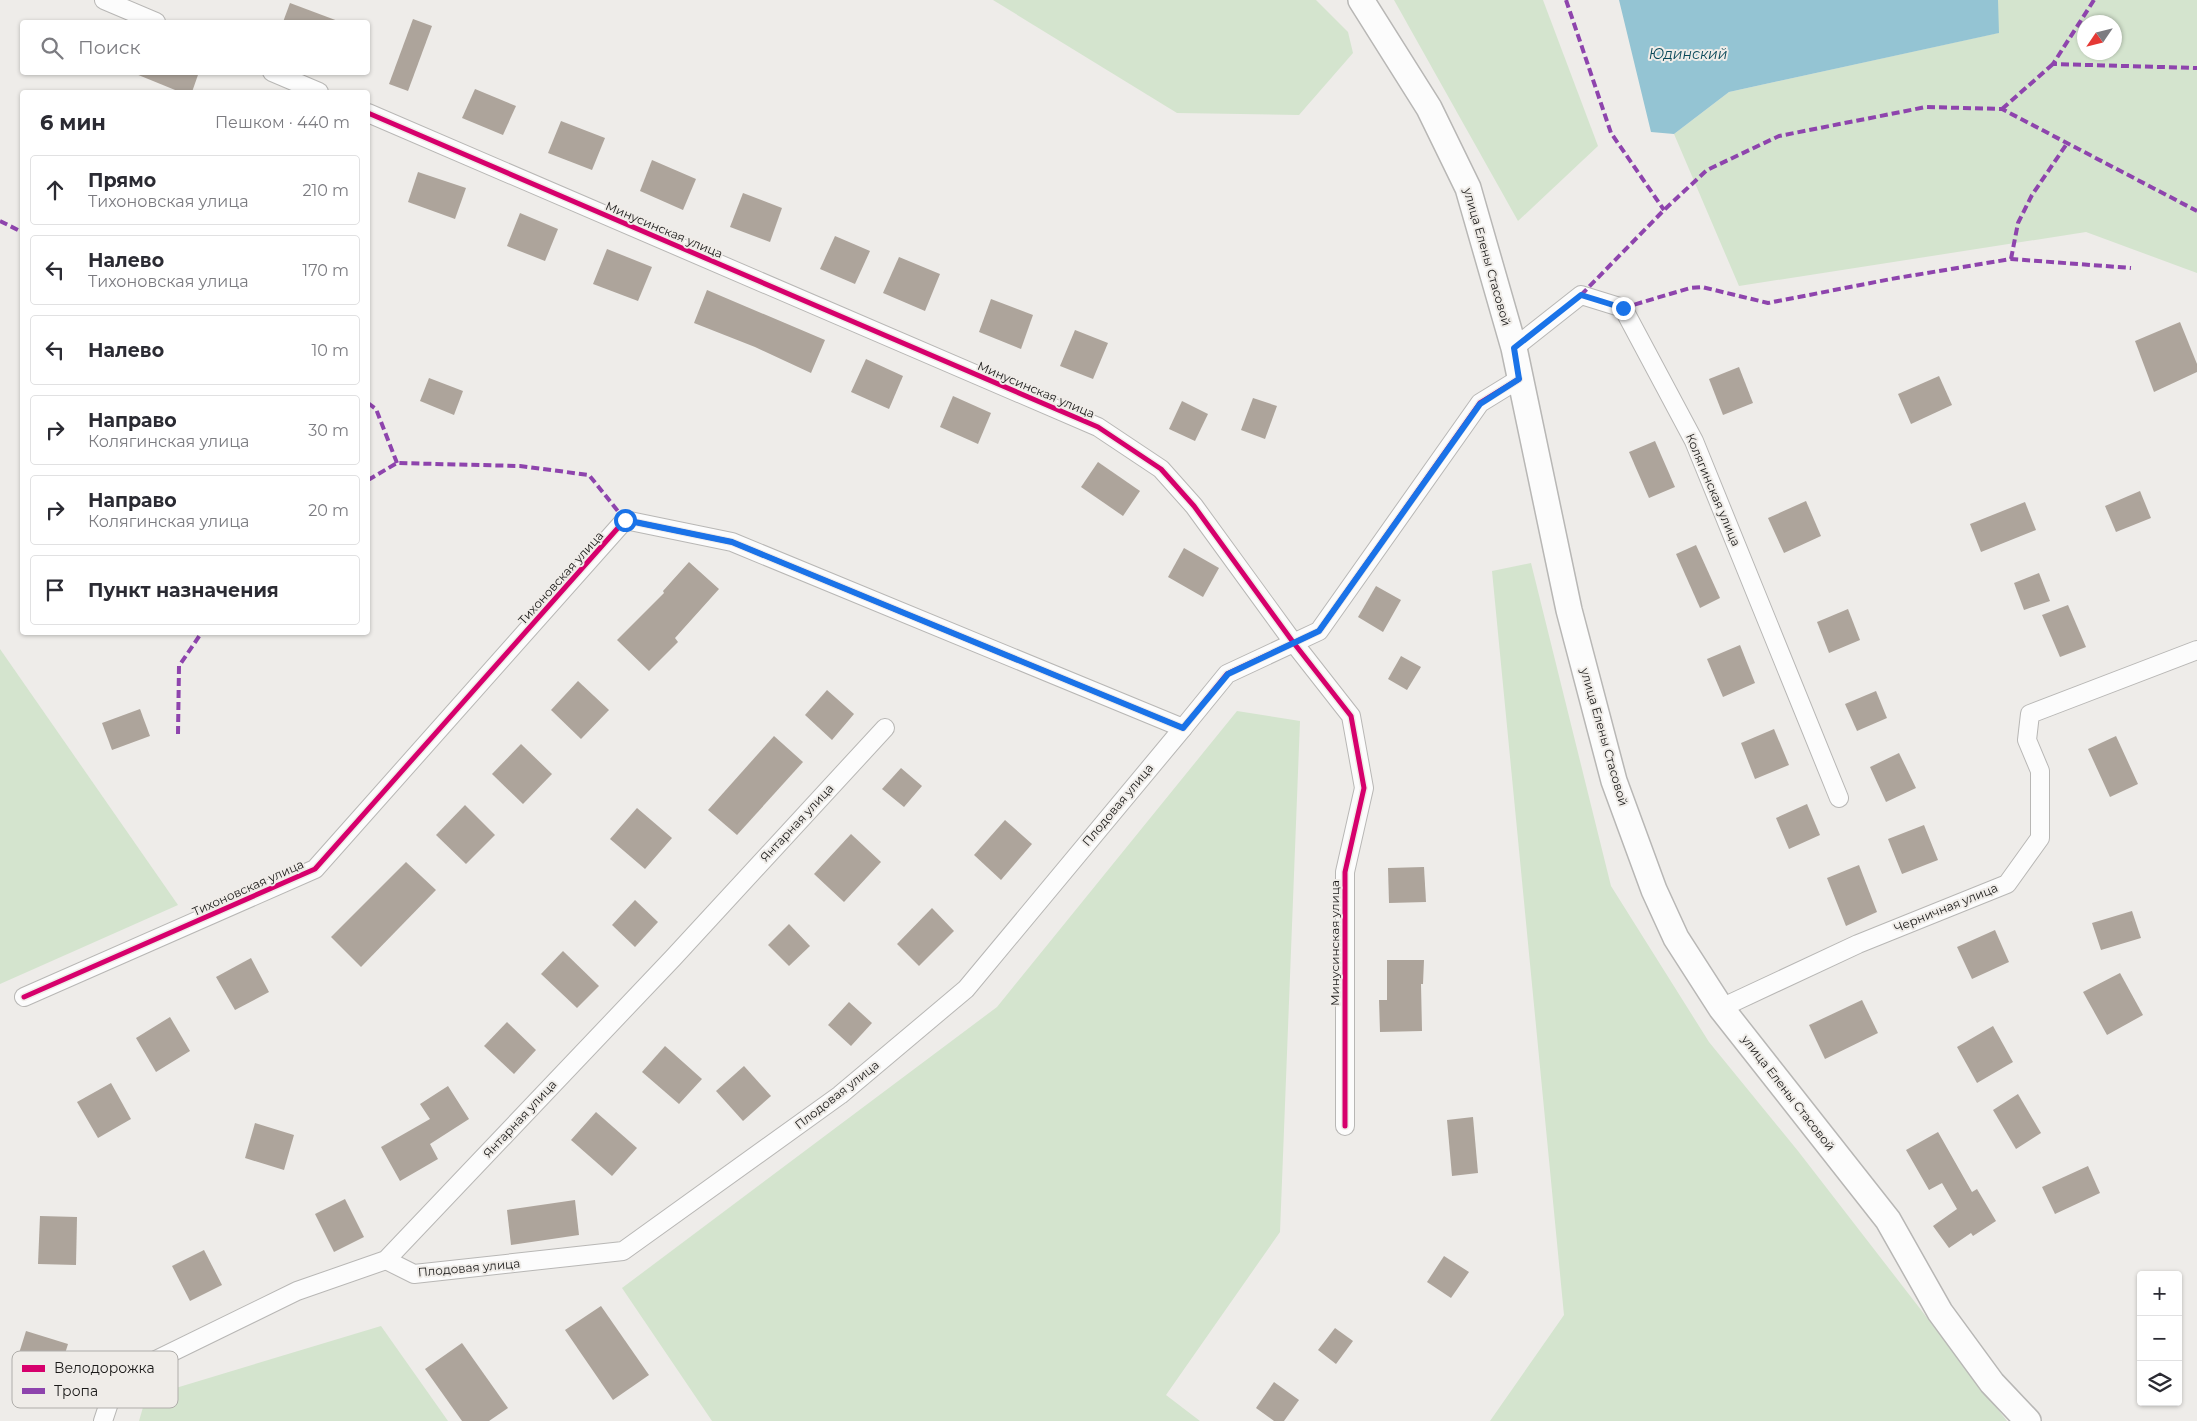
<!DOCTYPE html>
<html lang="ru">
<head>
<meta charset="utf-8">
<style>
	body { margin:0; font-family:Montserrat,sans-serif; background:#f2f2f3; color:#2b2b33 }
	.controls { position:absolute; right:15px; bottom:15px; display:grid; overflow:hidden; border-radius:5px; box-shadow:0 1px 4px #0004 }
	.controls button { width:45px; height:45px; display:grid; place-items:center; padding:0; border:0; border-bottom:1px solid #e1e1e2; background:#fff; color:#2b2b33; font:25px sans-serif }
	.compass { position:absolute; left:2077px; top:15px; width:45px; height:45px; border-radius:50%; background:#fff; box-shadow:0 1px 4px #0004; rotate:235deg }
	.stop { position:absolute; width:15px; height:15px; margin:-11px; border:4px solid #1a73e8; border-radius:50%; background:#fff }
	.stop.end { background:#1a73e8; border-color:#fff; box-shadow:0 1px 5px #0008 }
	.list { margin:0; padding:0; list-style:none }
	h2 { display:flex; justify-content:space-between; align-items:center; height:65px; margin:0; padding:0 20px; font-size:21px }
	h2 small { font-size:16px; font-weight:400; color:#7c7c81 }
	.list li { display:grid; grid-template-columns:32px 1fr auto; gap:15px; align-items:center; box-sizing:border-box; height:70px; margin:0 10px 10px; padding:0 10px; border:1px solid #e1e1e2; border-radius:5px }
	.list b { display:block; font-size:19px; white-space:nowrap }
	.list p { margin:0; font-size:16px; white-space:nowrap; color:#7c7c81 }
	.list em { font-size:16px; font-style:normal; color:#7c7c81 }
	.icon { flex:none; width:28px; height:28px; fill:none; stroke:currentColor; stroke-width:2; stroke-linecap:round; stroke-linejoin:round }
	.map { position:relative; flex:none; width:2197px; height:1421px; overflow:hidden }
	.search { position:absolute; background:#fff; box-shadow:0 1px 4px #0004; left:20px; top:20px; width:350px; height:55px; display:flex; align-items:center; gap:12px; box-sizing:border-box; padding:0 18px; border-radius:5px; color:#7c7c81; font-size:19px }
	.panel { position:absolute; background:#fff; box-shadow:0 1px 4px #0004; left:20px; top:90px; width:350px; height:545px; border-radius:5px }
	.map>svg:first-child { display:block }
</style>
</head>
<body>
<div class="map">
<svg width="2197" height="1421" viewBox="0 0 2197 1421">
	<rect width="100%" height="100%" fill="#eeece9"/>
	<g fill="#d4e4ce" fill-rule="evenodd">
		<path d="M993 0H1316L1348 32 1353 53 1299 115 1177 113Z"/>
		<path d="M1394 0H1543L1598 146 1518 221Z"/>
		<path d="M1998 0H2197V273L2086 232 1739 286 1674 134 1729 92 1998 33ZM2084 22H2114V52H2084Z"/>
		<path d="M1531 563 1611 886 1709 1042 1798 1151 2007 1421H1490L1564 1315 1492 571Z"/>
		<path d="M0 649 178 905 0 984Z"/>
		<path d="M1237 711 1300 721 1280 1232 1166 1395 1200 1421H712L622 1288 997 1007Z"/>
		<path d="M381 1326 448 1421H139L146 1397Z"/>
	</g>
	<path fill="#94c4d3" d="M1619 0H1998L1999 33 1729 92 1674 134 1651 132Z"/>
	<g fill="#ada49b">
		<path d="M290 3 338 21V22H283Z"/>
		<path d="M413 19 432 26 408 91 389 84Z"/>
		<path d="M131 72H199L192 92H180Z"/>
		<path d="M475 89 516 106 503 135 462 118Z"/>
		<path d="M561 121 605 138 592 170 548 153Z"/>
		<path d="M652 160 696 179 683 210 640 191Z"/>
		<path d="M418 172 466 188 455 219 408 202Z"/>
		<path d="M743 193 782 208 770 242 730 227Z"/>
		<path d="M520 213 558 229 545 261 507 246Z"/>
		<path d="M835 236 870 251 855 284 820 269Z"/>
		<path d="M607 249 652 267 638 301 593 284Z"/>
		<path d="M899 257 940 274 925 311 883 293Z"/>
		<path d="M707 290 825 340 811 373 755 347 694 323Z"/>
		<path d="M991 299 1033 315 1021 349 979 332Z"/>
		<path d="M2180 322 2197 364V372L2154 392 2135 341Z"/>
		<path d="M1075 330 1108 343 1093 379 1060 366Z"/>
		<path d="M866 359 903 376 889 409 851 392Z"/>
		<path d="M1739 367 1753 403 1723 415 1709 379Z"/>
		<path d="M1939 376 1952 405 1911 424 1898 394Z"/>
		<path d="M429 378 463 391 454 415 420 401Z"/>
		<path d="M953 396 991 413 978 444 940 427Z"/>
		<path d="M1253 398 1277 406 1265 439 1241 430Z"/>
		<path d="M1182 401 1208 414 1195 441 1169 429Z"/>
		<path d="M1655 441 1675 487 1649 498 1629 452Z"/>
		<path d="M1098 462 1140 491 1123 516 1081 487Z"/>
		<path d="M2140 491 2151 518 2116 532 2105 506Z"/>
		<path d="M1806 501 1821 536 1784 553 1768 518Z"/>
		<path d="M2025 502 2036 530 1981 552 1970 524Z"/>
		<path d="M1696 545 1720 598 1700 608 1676 554Z"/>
		<path d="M1184 548 1219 568 1203 597 1168 577Z"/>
		<path d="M689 562 719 589 675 638 678 642 649 671 617 640 664 593 663 591Z"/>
		<path d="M2039 573 2050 601 2024 610 2014 583Z"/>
		<path d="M1376 586 1401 600 1383 632 1358 617Z"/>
		<path d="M2068 605 2086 647 2060 657 2042 615Z"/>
		<path d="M1848 609 1860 640 1829 653 1817 622Z"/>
		<path d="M1740 645 1755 683 1723 697 1707 659Z"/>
		<path d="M1401 656 1421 667 1407 690 1388 679Z"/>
		<path d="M578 681 609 710 581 739 551 710Z"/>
		<path d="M827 690 854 714 832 740 805 715Z"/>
		<path d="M1876 691 1887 718 1857 731 1845 704Z"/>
		<path d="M140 709 150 736 112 750 102 723Z"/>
		<path d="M1774 729 1789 765 1755 779 1741 743Z"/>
		<path d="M774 736 803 762 737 835 708 810Z"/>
		<path d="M2116 736 2138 784 2110 797 2088 749Z"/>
		<path d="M521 744 552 774 523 804 492 774Z"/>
		<path d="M1899 753 1916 788 1886 802 1870 767Z"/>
		<path d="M901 768 922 786 904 807 882 789Z"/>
		<path d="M1807 804 1820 835 1789 849 1776 818Z"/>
		<path d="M465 805 495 835 466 864 436 835Z"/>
		<path d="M637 808 672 838 645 869 610 839Z"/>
		<path d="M1005 820 1032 844 1001 880 974 855Z"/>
		<path d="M1924 825 1938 860 1902 874 1888 839Z"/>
		<path d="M851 834 881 862 844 902 814 874Z"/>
		<path d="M406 862 436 890 361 967 331 937Z"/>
		<path d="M1859 865 1877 912 1846 926 1827 878Z"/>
		<path d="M1424 867 1426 902 1389 903 1388 868Z"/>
		<path d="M635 900 658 922 635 947 612 925Z"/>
		<path d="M932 908 954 931 919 966 897 944Z"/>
		<path d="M2132 911 2141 938 2101 950 2092 923Z"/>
		<path d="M789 924 810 946 789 966 768 945Z"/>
		<path d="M1995 930 2009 962 1972 979 1957 947Z"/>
		<path d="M563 951 599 986 577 1008 541 974Z"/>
		<path d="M251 958 269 992 235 1010 216 977Z"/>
		<path d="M1387 960H1424L1423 984H1421L1422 1031 1380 1032 1379 1000H1387Z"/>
		<path d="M2120 973 2143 1015 2107 1035 2083 992Z"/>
		<path d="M1862 1000 1878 1033 1825 1059 1809 1025Z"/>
		<path d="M849 1002 872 1023 851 1046 828 1025Z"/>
		<path d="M170 1017 190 1051 156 1072 136 1038Z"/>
		<path d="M507 1022 536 1050 514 1074 484 1046Z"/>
		<path d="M1993 1026 2013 1062 1977 1083 1957 1047Z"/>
		<path d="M665 1046 702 1079 679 1104 642 1072Z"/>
		<path d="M744 1066 771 1096 743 1121 716 1091Z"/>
		<path d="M111 1083 131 1119 98 1138 77 1102Z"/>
		<path d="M448 1086 469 1119 430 1144 438 1159 400 1181 381 1147 430 1119 420 1104Z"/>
		<path d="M2018 1094 2041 1133 2016 1149 1993 1110Z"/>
		<path d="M596 1112 637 1148 612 1176 571 1140Z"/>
		<path d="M1473 1117 1478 1173 1452 1176 1447 1120Z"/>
		<path d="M255 1123 294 1135 284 1170 245 1158Z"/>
		<path d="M1938 1132 1972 1192 1977 1189 1996 1221 1973 1236 1971 1233 1949 1248 1933 1226 1957 1209 1942 1183 1929 1190 1906 1150Z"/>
		<path d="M2088 1166 2100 1193 2055 1214 2042 1187Z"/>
		<path d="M345 1199 364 1237 334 1252 315 1214Z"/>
		<path d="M575 1200 579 1235 511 1245 507 1210Z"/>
		<path d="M40 1216 77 1217 76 1265 38 1264Z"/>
		<path d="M204 1250 222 1285 190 1301 172 1266Z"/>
		<path d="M1444 1256 1469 1272 1451 1298 1427 1282Z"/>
		<path d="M601 1306 649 1375 613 1400 565 1330Z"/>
		<path d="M1335 1328 1353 1341 1336 1364 1318 1350Z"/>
		<path d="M26 1331 68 1344 57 1379 15 1366Z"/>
		<path d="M462 1343 508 1408 489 1421H462L425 1369Z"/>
		<path d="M1274 1382 1299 1400 1284 1421H1274L1256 1408Z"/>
	</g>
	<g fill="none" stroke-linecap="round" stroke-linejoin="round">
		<defs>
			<g id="minor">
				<path d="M104 0 156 22"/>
				<path d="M272 72 319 92"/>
				<path d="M368 113 1098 427 1161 469 1194 506 1293 642 1351 716 1364 788 1345 872V1126"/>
				<path d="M1514 348 1581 295 1623 308 1694 441 1839 798"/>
				<path d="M24 997 315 869 625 520 732 542 1183 728 1227 674 1319 631 1480 403 1519 379"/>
				<path d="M1721 1008 1858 944 2007 884 2040 838V771L2027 740 2030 714 2197 650"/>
				<path d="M386 1260 414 1274 623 1251 840 1095 966 989 1183 728"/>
				<path d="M103 1421 117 1379 297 1291 386 1260 673 958 885 728"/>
			</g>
			<path id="secondary" d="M1361 0 1429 108 1468 188 1514 348 1569 610 1614 781 1654 890 1676 938 1721 1008 1888 1220 1940 1312 1992 1383 2028 1421"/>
		</defs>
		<use href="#minor" stroke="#b8b7b5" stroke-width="20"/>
		<use href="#secondary" stroke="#b8b7b5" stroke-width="28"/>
		<use href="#minor" stroke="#fcfcfc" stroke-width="18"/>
		<use href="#secondary" stroke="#fcfcfc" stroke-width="25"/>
		<g stroke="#8e44ad" stroke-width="4" stroke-dasharray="8 4" stroke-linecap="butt">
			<path d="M1566 0 1611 133 1664 210"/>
			<path d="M2094 0 2053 64 2197 68"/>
			<path d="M2002 109 2053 64"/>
			<path d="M0 221 22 232"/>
			<path d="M2011 259 2018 223 2032 195 2068 142"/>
			<path d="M1581 295 1664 210 1707 170 1779 136 1926 107 2002 109 2197 211"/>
			<path d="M1623 308 1690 288 1702 287 1768 303 1891 279 2011 259 2131 268"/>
			<path d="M368 403 376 409 397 463"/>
			<path d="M368 480 397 463 520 466 589 475 625 520"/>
			<path d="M178 734 179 666 202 632"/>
		</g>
		<defs>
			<g id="cycleway">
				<path d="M368 113 1098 427 1161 469 1194 506 1293 642 1351 716 1364 788 1345 872V1126"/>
				<path d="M24 997 315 869 625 520 732 542 1183 728 1227 674 1319 631 1480 403 1519 379"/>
			</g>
		</defs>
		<use href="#cycleway" stroke="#efece8" stroke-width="8"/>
		<use href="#cycleway" stroke="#d6006c" stroke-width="5"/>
	</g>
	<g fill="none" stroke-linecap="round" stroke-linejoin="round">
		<path stroke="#1a73e8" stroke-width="6" d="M625 520 732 542 1183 728 1228 674 1319 631 1480 404 1519 379 1514 348 1581 295 1623 308"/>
	</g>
	<g text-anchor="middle" stroke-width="4" stroke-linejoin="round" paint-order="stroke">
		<g font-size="12" fill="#1b1a19" stroke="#efece8">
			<text transform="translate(664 230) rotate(23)" y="4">Минусинская улица</text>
			<text transform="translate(1487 257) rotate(74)" y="4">улица Елены Стасовой</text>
			<text transform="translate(1036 390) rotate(23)" y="4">Минусинская улица</text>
			<text transform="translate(1713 490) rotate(67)" y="4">Колягинская улица</text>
			<text transform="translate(561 578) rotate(-48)" y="4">Тихоновская улица</text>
			<text transform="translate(1604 737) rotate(74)" y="4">улица Елены Стасовой</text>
			<text transform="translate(1118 805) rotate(-50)" y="4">Плодовая улица</text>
			<text transform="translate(797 823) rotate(-47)" y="4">Янтарная улица</text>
			<text transform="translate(248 888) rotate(-24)" y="4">Тихоновская улица</text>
			<text transform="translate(1946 908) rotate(-22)" y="4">Черничная улица</text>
			<text transform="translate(1335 943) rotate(-90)" y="4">Минусинская улица</text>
			<text transform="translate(1788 1093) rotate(52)" y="4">улица Елены Стасовой</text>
			<text transform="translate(837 1095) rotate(-38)" y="4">Плодовая улица</text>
			<text transform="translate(520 1119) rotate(-47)" y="4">Янтарная улица</text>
			<text transform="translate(469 1268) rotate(-5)" y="4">Плодовая улица</text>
		</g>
		<g font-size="14" font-style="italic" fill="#084758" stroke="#efece8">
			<text x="1688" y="59">Юдинский</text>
		</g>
	</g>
	<rect x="12" y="1351" width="166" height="57" rx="8" fill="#efece8" stroke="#afadaa" stroke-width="1"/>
	<rect x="22" y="1365" width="23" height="7" fill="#d6006c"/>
	<rect x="22" y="1388" width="23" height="6" fill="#8e44ad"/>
	<g font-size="14" fill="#1b1a19">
		<text x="54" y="1373">Велодорожка</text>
		<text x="54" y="1396">Тропа</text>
	</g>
</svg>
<div class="controls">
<button>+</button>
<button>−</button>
<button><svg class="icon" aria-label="layers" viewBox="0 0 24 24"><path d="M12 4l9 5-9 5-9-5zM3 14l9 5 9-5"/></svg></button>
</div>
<svg class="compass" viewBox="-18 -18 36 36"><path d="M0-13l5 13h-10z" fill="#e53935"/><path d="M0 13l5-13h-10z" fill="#7c7c81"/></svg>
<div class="stop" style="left:625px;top:520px"></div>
<div class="stop end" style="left:1623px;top:308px"></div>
<div class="search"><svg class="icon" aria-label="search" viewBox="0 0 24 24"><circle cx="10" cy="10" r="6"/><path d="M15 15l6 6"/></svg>Поиск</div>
<section class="panel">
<h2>6 мин<small>Пешком · 440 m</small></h2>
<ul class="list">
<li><svg class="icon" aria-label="ahead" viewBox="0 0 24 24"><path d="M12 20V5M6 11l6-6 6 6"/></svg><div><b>Прямо</b><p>Тихоновская улица</p></div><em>210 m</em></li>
<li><svg class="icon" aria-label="left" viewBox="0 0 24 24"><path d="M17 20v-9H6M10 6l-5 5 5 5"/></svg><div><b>Налево</b><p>Тихоновская улица</p></div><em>170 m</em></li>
<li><svg class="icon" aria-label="left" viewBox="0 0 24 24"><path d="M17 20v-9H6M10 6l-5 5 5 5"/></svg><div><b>Налево</b></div><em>10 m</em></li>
<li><svg class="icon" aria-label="right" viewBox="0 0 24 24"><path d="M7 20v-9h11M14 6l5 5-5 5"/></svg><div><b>Направо</b><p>Колягинская улица</p></div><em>30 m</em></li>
<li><svg class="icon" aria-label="right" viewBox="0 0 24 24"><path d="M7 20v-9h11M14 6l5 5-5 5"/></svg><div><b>Направо</b><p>Колягинская улица</p></div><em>20 m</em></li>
<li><svg class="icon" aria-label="arrive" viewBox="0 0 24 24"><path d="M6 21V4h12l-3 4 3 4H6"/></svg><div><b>Пункт назначения</b></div></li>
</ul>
</section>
</div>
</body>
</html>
